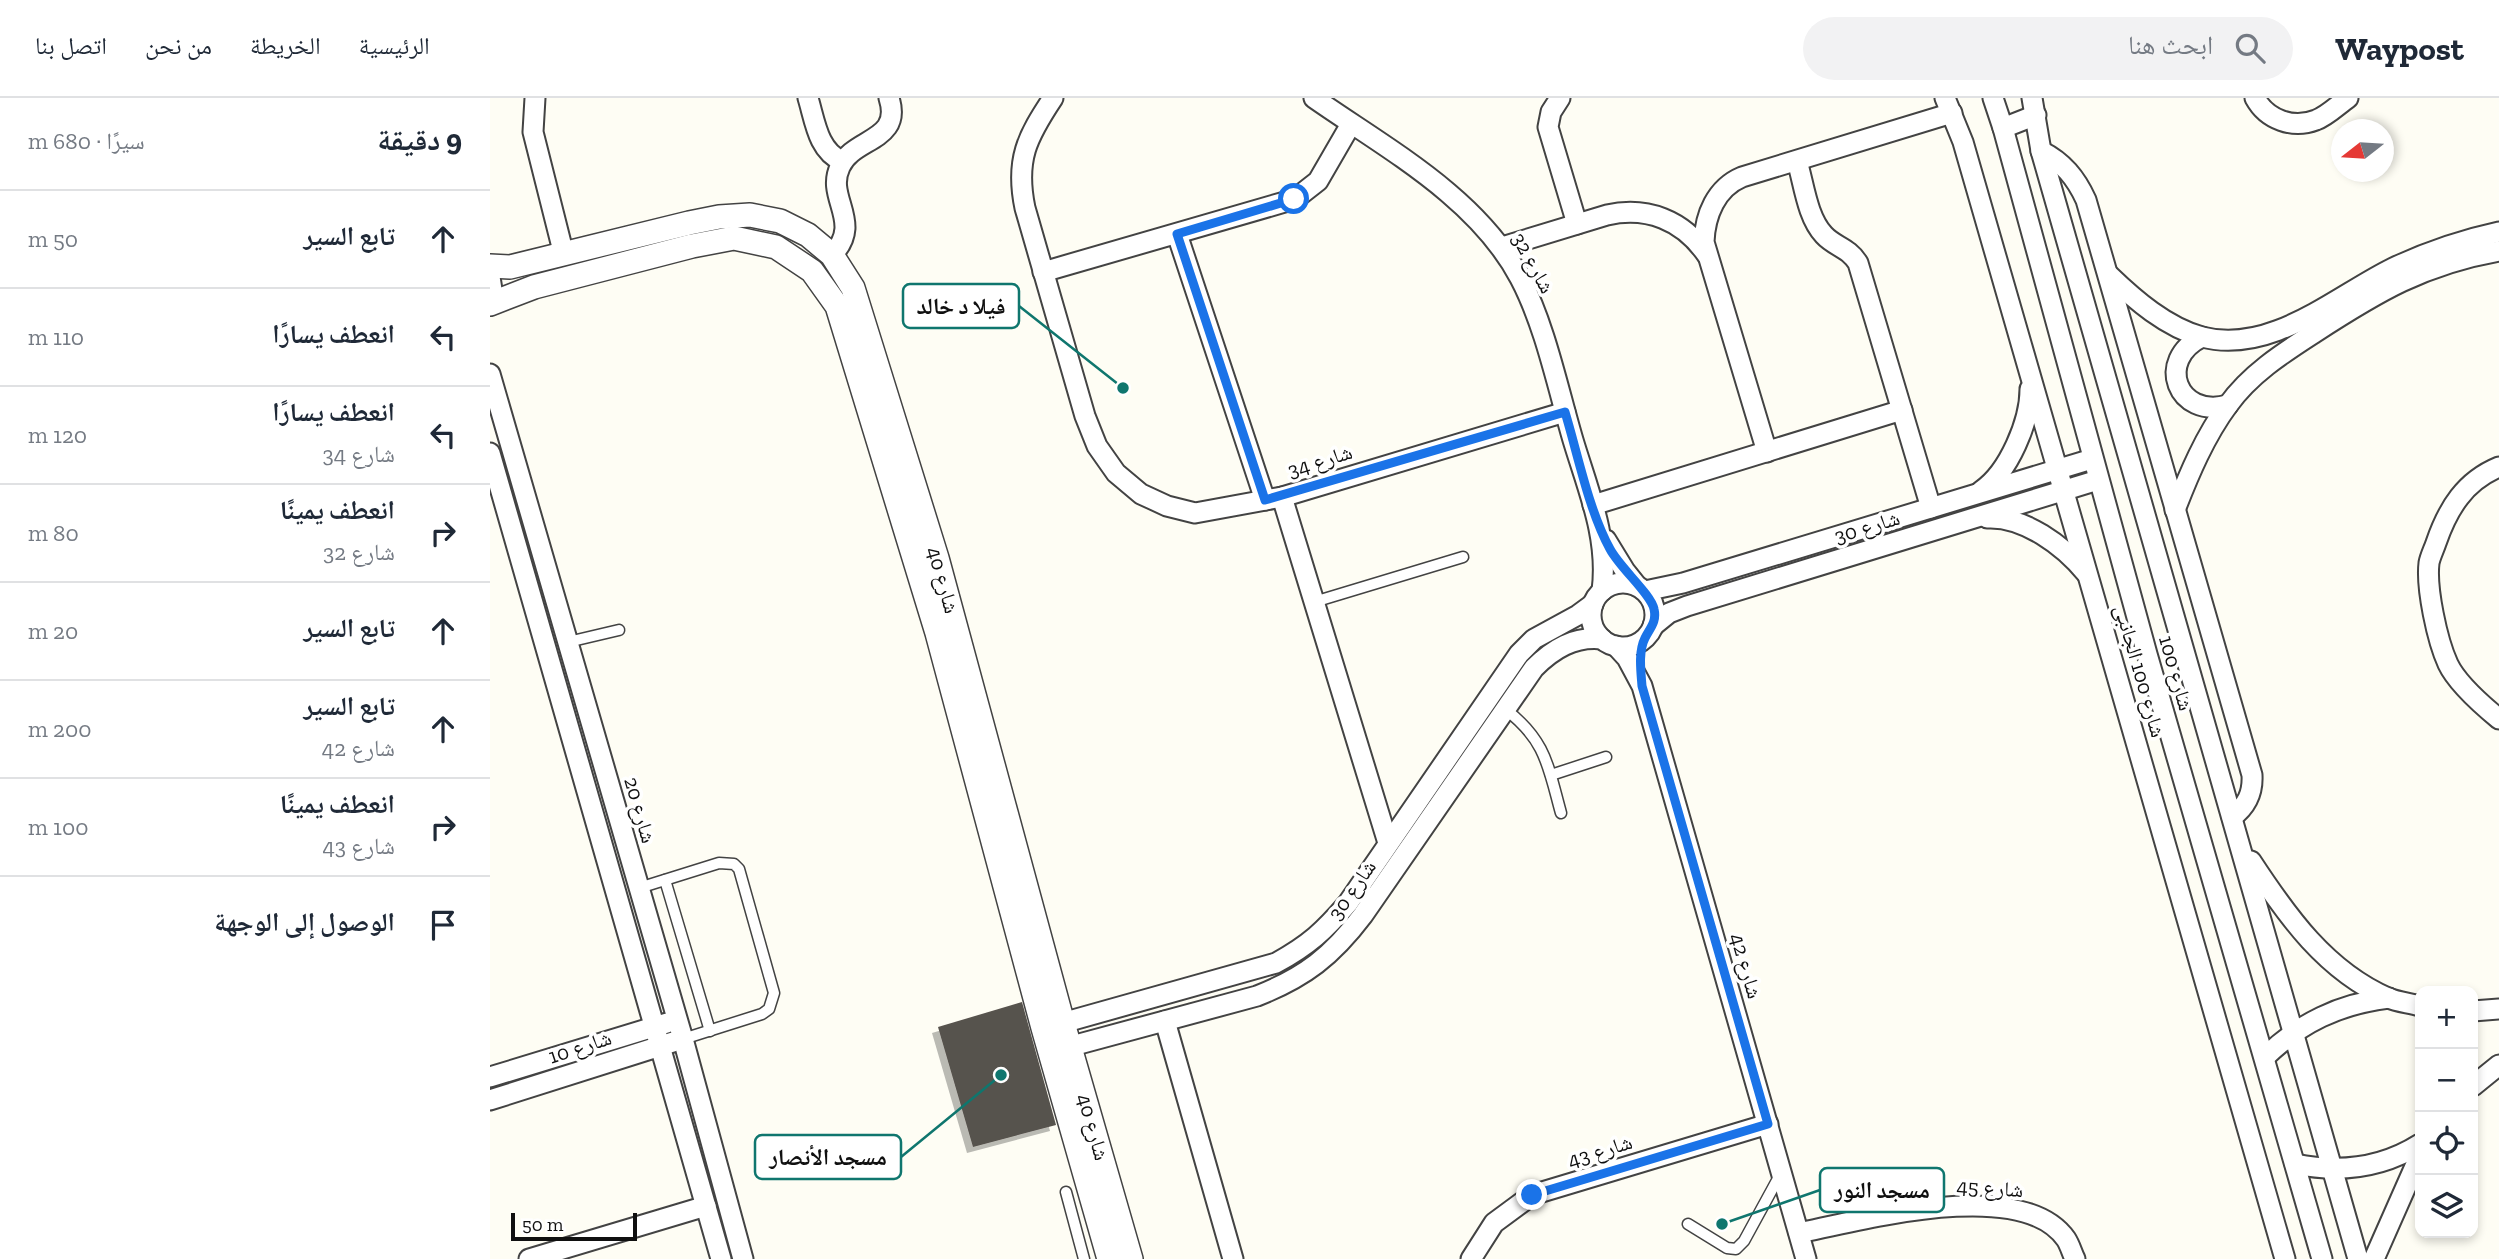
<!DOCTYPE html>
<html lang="ar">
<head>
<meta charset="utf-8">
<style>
	body { margin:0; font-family:"Zilla Slab","Noto Naskh Arabic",serif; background:#f2f2f3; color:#1f2937; direction:rtl }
	.controls { position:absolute; right:21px; bottom:21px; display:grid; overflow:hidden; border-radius:14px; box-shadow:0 4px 10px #0003 }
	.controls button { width:63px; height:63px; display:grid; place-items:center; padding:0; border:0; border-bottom:2px solid #e0e1e3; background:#fff; color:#1f2937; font:35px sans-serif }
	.compass { position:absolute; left:1841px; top:21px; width:63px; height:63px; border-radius:50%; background:#fff; box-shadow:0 4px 10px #0003; rotate:253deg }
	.scale { position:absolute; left:21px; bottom:18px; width:126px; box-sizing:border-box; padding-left:7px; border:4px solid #101010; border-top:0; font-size:19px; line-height:24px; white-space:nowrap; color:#101010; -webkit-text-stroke:5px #fff; paint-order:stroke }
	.stop { position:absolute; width:21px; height:21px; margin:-16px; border:5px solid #1a73e8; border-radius:50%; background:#fff }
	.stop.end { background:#1a73e8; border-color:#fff; box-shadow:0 2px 7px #0008 }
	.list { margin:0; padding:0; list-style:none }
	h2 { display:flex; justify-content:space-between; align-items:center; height:91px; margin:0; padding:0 28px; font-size:30px }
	h2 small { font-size:23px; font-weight:400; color:#747a83 }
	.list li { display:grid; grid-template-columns:46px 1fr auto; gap:21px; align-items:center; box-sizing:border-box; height:98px; padding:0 28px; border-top:2px solid #e0e1e3 }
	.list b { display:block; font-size:26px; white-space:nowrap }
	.list p { margin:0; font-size:23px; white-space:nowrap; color:#747a83 }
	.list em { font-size:23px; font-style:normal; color:#747a83 }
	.icon { flex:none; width:38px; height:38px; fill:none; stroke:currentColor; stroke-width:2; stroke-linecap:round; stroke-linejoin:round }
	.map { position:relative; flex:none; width:2009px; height:1161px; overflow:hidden; direction:ltr }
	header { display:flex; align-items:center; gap:42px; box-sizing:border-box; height:98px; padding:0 35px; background:#fff; border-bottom:2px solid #e0e1e3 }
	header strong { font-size:33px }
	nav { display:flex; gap:38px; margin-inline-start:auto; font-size:24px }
	.search { width:490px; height:63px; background:#f2f2f3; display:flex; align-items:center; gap:18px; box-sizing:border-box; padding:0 24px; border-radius:38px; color:#747a83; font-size:26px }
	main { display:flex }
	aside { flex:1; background:#fff }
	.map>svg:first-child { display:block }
</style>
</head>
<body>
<header>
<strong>Waypost</strong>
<div class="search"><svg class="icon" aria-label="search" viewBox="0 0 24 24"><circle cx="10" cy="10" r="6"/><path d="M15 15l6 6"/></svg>ابحث هنا</div>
<nav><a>الرئيسية</a><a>الخريطة</a><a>من نحن</a><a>اتصل بنا</a></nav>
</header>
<main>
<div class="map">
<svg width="2009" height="1161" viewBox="0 0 2009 1161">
	<defs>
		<filter id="shadow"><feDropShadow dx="-6" dy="6" stdDeviation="0" flood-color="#0004"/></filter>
	</defs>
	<rect width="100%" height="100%" fill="#fefdf4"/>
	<path fill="#57524d" filter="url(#shadow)" d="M532 904 566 1027 483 1049 448 929Z"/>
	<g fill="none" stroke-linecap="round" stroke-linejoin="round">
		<defs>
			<g id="service">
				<path d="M824 504 973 459"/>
				<path d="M78 544 129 532"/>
				<path d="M1015 611C1056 642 1058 668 1071 715"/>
				<path d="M1061 677 1116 659"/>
				<path d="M175 782 220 933"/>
				<path d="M149 790 229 765 244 766 249 771 284 895 279 911 272 916 193 941"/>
				<path d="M576 1094 594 1161"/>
				<path d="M1198 1126 1237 1150 1246 1151 1254 1143 1290 1077"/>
			</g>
			<g id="minor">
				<path d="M45 0 43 34 74 157"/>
				<path d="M318 0C325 23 328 53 352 63"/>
				<path d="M563 0C537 39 525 62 535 110L595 318 607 348 626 375 651 396 677 408 705 415 792 399 1075 314"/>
				<path d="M824 0C897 51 987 99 1030 180 1055 227 1068 291 1083 342 1098 392 1119 440 1112 493"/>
				<path d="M1070 0 1061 14 1058 29 1087 126"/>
				<path d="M1455 0 1473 44 1795 1161"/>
				<path d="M1503 0 1513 30 1657 556 1832 1161"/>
				<path d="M1542 0 1551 53 1868 1161"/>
				<path d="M1765 0C1777 22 1803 31 1826 22 1837 18 1848 7 1858 0"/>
				<path d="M1513 30 1546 17"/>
				<path d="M1551 53C1573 64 1586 80 1596 102L1762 677C1763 695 1757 708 1742 719"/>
				<path d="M1307 63C1314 86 1317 119 1334 137 1345 149 1358 149 1368 165L1441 410"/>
				<path d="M687 136 775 402"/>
				<path d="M1012 149 1117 117C1157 108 1193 122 1217 157"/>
				<path d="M342 157C374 124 335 100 350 69 363 39 413 44 399 0"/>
				<path d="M553 174 805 101 828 83 861 26"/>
				<path d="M1619 177C1645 202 1676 229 1712 239 1781 257 1846 198 1903 170 1937 154 1972 142 2009 134"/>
				<path d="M0 179 2 192 0 204"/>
				<path d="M1712 239C1665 262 1687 321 1738 307"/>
				<path d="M0 276 193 941 253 1161"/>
				<path d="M1277 354 1214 144C1215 117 1226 90 1252 79L1462 15"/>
				<path d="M0 355 231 1161"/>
				<path d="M2009 369C1975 383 1958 410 1946 445 1944 451 1940 459 1939 465 1936 490 1947 542 1958 566 1967 585 1992 607 2009 621"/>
				<path d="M1491 393C1519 374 1540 323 1540 291"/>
				<path d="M792 399 898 745"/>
				<path d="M1103 407 1412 312"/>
				<path d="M1685 412C1699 376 1715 338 1738 307 1760 276 1793 255 1824 235 1887 194 1934 166 2009 153"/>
				<path d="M1497 420C1534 418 1574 448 1596 475"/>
				<path d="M1116 442 1135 473 1147 488"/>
				<circle cx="1133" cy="517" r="32"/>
				<path d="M1155 493 1193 485 1602 361"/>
				<path d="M1163 528 1179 515 1197 508 1608 382"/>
				<path d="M1126 548 1137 560 1152 588 1316 1161"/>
				<path d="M1761 763C1797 818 1836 873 1898 900 1908 904 1920 905 1930 908"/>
				<path d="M1983 913 2009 911"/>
				<path d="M675 923 743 1161"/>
				<path d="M558 929 786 865C819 847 834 833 858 805L1029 556 1044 541 1088 517 1103 506"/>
				<path d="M567 952 767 898C815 879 842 858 873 817L1044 570C1063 551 1084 538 1112 541"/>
				<path d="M1775 959C1810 925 1849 906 1899 900"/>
				<path d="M0 979 177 925"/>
				<path d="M1983 988 2009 967"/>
				<path d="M0 1002 183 944"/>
				<path d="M1805 1066C1849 1075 1892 1070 1930 1046"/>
				<path d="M1309 1135C1372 1122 1532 1078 1576 1141 1580 1147 1582 1155 1585 1161"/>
				<path d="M39 1161 216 1108"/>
				<path d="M981 1161 1004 1125 1042 1097 1278 1026"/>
				<path d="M1884 1161 1930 1057"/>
			</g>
			<g id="tertiary">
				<path d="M0 168 20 169 199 125 229 119 260 117 290 123 318 137 342 157 363 190 447 460 573 925 641 1161"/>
				<path d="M0 206 44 189 202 148 244 140 286 149 322 173 347 208 447 535 553 930 619 1161"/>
			</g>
		</defs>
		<use href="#service" stroke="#434343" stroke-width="13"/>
		<use href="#minor" stroke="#434343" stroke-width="23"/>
		<use href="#tertiary" stroke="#434343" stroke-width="26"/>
		<use href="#service" stroke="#fff" stroke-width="10"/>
		<use href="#minor" stroke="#fff" stroke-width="19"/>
		<use href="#tertiary" stroke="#fff" stroke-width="23"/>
	</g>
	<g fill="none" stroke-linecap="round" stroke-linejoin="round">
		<path stroke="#1a73e8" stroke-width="9" d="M804 101 687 136 775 402 1075 314C1088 357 1099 413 1120 451 1130 470 1161 496 1164 511 1167 524 1160 530 1155 540 1148 554 1151 574 1152 588L1278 1026 1042 1097"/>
	</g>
	<g text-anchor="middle" stroke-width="7" stroke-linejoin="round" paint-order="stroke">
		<g font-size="21" fill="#101010" stroke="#fff">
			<text transform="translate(1043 165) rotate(61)" y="7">شارع 32</text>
			<text transform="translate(830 363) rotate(-17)" y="7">شارع 34</text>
			<text transform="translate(1377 429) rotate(-17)" y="7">شارع 30</text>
			<text transform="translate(453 482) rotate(74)" y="7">شارع 40</text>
			<text transform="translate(1650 573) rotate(74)" y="7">شارع 100 الجانبى</text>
			<text transform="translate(1686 575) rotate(74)" y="7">شارع 100</text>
			<text transform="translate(150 712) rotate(74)" y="7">شارع 20</text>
			<text transform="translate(862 792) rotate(-55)" y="7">شارع 30</text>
			<text transform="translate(1256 868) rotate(74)" y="7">شارع 42</text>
			<text transform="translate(90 949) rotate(-18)" y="7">شارع 10</text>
			<text transform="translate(603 1029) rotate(74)" y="7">شارع 40</text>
			<text transform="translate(1110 1053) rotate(-17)" y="7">شارع 43</text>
			<text transform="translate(1500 1090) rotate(4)" y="7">شارع 45</text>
		</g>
	</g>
	<path fill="none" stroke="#0f766e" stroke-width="2.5" d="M633 290L529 208M511 977L411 1059M1232 1126L1330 1092"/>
	<g fill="#0f766e" stroke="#fff" stroke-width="2.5">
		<circle cx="633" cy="290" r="7"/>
		<circle cx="511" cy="977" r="7"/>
		<circle cx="1232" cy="1126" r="7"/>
	</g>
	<g fill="#fff" stroke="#0f766e" stroke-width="2.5">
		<rect x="413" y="186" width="116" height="44" rx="7"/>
		<rect x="265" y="1037" width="146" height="44" rx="7"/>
		<rect x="1330" y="1070" width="124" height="44" rx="7"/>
	</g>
	<g font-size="23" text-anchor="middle" font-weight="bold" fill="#101010">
		<text x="471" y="216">فيلا د خالد</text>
		<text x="338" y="1067">مسجد الأنصار</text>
		<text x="1392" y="1100">مسجد النور</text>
	</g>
</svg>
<div class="controls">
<button>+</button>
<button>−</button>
<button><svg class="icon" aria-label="locate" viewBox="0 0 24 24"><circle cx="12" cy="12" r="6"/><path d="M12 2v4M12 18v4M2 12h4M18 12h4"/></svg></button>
<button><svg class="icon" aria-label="layers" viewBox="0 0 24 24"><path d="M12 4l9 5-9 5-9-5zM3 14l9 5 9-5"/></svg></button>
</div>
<svg class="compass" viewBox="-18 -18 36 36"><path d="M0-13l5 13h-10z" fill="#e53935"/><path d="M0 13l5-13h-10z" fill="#747a83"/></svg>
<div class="scale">50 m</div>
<div class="stop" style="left:804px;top:101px"></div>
<div class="stop end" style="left:1042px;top:1097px"></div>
</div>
<aside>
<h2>9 دقيقة<small>سيرًا · 680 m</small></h2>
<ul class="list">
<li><svg class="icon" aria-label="ahead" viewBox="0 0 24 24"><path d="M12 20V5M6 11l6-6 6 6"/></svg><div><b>تابع السير</b></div><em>50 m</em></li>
<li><svg class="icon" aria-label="left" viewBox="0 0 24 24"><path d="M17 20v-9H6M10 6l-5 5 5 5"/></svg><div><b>انعطف يسارًا</b></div><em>110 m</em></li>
<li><svg class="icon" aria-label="left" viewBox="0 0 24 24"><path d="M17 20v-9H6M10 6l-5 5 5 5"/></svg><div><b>انعطف يسارًا</b><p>شارع 34</p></div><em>120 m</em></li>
<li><svg class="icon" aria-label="right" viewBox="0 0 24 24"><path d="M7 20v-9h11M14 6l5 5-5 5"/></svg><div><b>انعطف يمينًا</b><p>شارع 32</p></div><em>80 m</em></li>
<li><svg class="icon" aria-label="ahead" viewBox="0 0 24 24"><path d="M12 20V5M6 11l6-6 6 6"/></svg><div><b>تابع السير</b></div><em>20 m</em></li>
<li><svg class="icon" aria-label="ahead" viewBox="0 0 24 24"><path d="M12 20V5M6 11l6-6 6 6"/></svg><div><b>تابع السير</b><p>شارع 42</p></div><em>200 m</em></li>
<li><svg class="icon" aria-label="right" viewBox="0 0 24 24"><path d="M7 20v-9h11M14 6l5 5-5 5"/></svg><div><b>انعطف يمينًا</b><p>شارع 43</p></div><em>100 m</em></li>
<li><svg class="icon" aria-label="arrive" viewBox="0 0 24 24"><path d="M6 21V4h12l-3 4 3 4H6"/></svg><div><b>الوصول إلى الوجهة</b></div></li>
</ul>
</aside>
</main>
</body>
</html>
